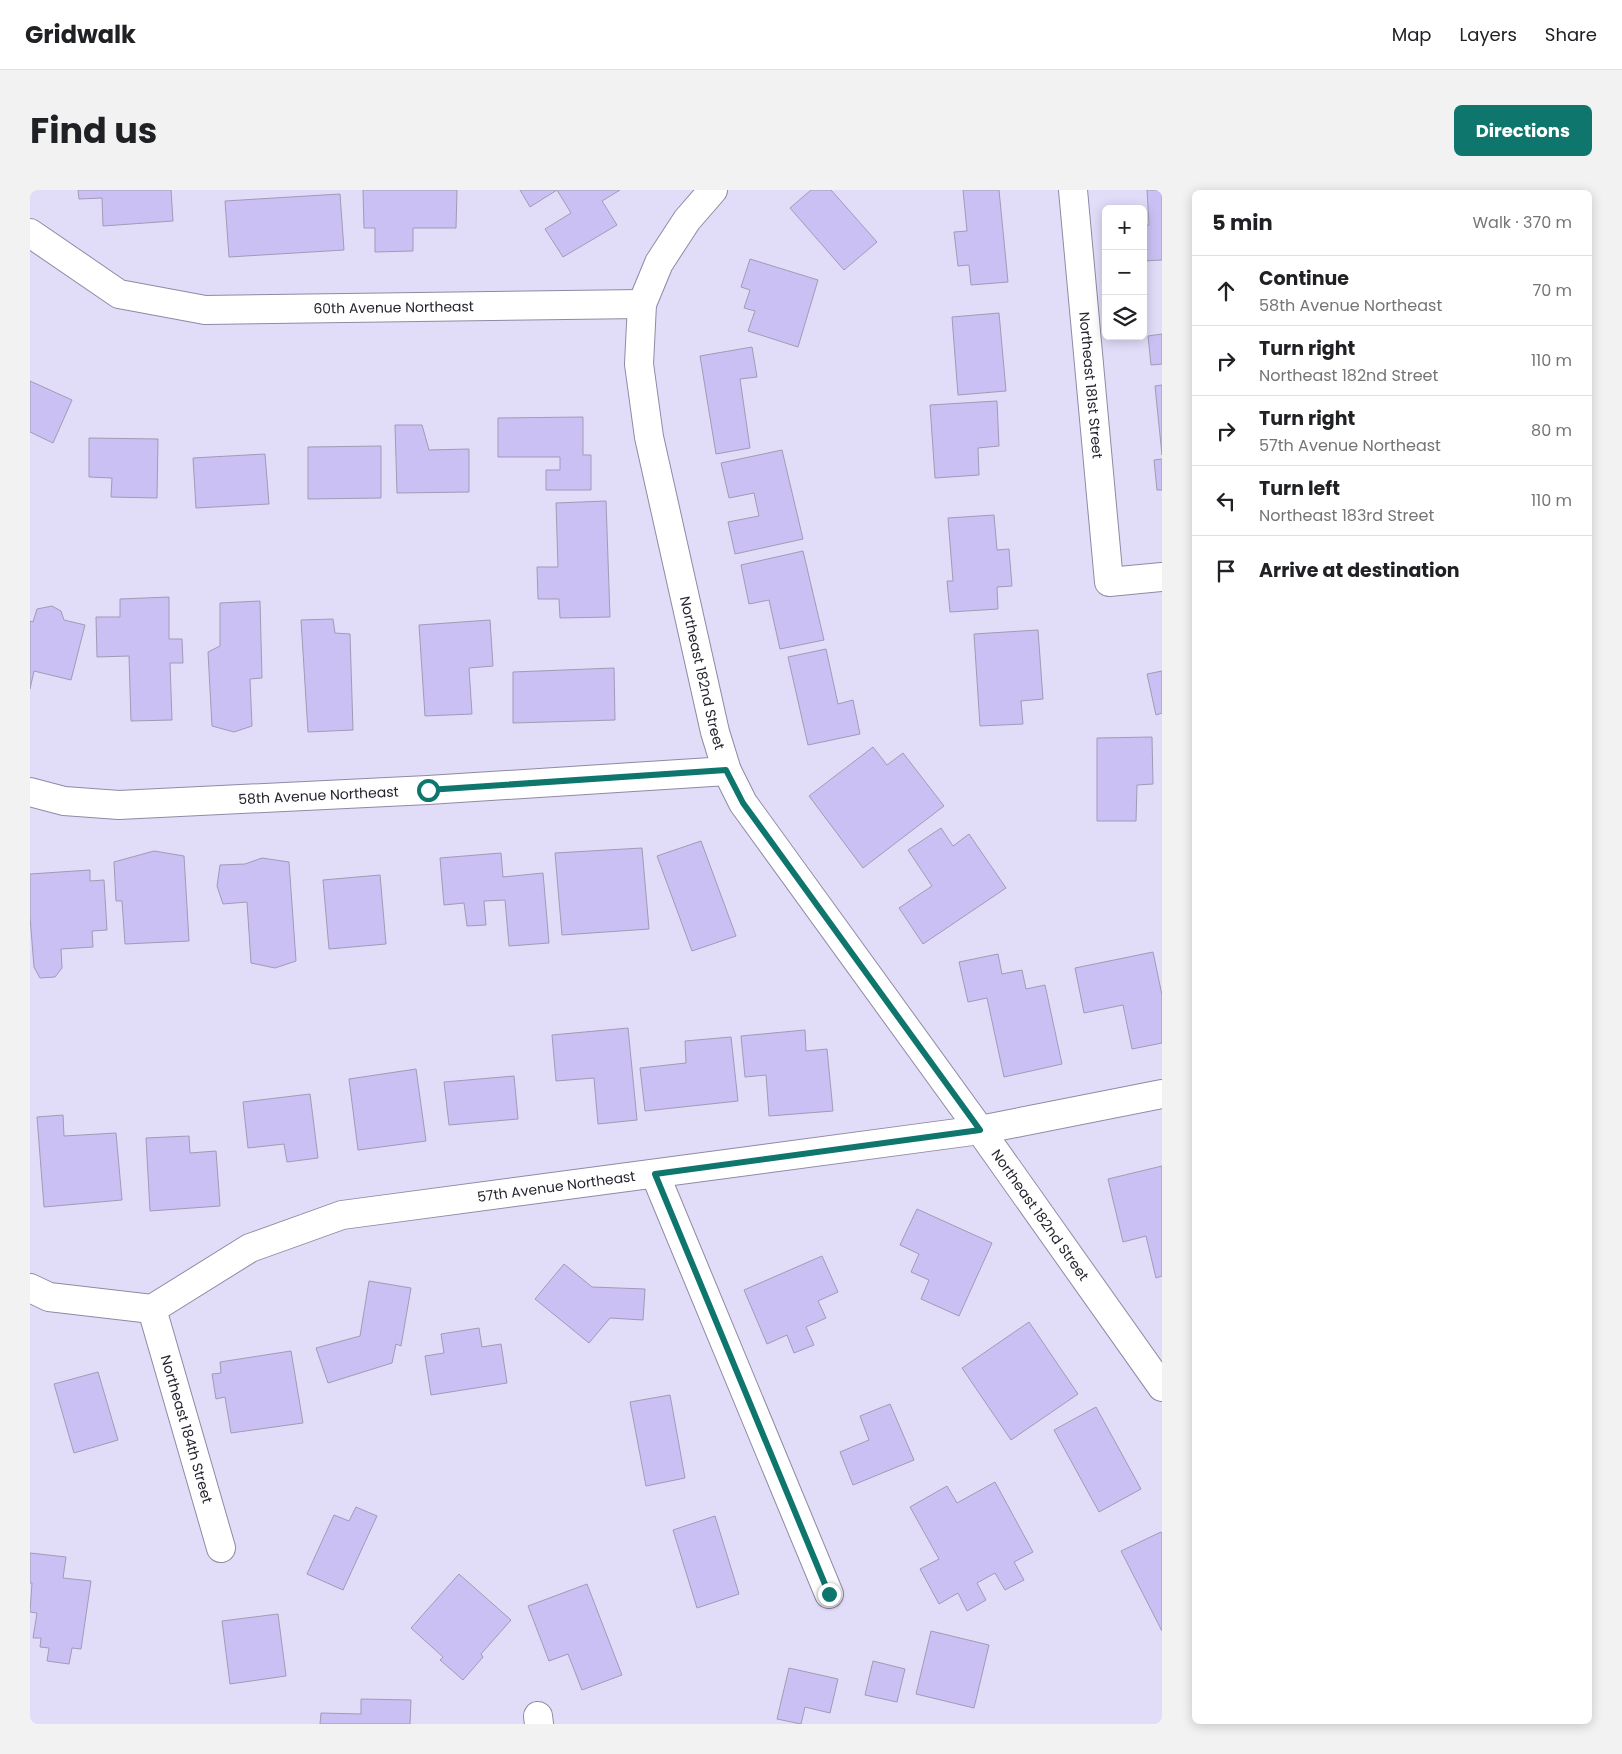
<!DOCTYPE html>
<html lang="en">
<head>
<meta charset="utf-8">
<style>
	body { margin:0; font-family:Poppins,sans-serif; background:#f2f2f2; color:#202124 }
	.controls { position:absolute; right:15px; top:15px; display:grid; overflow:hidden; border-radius:8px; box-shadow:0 2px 12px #0003 }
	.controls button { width:45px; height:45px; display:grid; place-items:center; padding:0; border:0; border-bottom:1px solid #e0e0e0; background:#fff; color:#202124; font:25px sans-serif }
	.stop { position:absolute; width:15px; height:15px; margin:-11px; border:4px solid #0f766e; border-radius:50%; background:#fff }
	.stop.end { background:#0f766e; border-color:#fff; box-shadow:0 1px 5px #0008 }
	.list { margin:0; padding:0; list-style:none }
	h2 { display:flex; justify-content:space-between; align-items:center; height:65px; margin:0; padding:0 20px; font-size:21px }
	h2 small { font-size:16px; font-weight:400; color:#757577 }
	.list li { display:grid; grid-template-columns:32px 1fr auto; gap:15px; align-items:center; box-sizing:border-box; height:70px; padding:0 20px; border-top:1px solid #e0e0e0 }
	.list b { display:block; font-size:19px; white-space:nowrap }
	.list p { margin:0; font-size:16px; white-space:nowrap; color:#757577 }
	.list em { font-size:16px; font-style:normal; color:#757577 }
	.icon { flex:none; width:28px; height:28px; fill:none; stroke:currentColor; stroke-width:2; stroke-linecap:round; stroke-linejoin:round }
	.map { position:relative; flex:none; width:1132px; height:1534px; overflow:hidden; border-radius:8px }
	header { display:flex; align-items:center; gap:30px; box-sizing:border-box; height:70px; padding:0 25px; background:#fff; border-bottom:1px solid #e0e0e0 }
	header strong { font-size:24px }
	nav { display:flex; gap:28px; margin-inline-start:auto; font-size:18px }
	.intro { display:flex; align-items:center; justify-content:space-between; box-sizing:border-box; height:120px; padding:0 30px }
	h1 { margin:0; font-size:35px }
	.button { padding:12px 22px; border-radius:8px; background:#0f766e; color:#fff; font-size:18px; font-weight:700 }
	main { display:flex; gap:30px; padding:0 30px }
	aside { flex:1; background:#fff; border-radius:8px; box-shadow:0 2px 12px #0003 }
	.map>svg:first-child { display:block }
</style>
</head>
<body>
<header>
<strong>Gridwalk</strong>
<nav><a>Map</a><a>Layers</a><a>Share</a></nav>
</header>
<div class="intro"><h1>Find us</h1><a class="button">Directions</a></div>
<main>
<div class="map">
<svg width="1132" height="1534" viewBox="0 0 1132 1534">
	<rect width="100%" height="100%" fill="#e1dcf8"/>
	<g fill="#cbc0f3" stroke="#a19bb6">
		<path d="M48 0H141L143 31 73 36 72 8 49 9Z"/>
		<path d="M333 0H427L426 38H383V61L345 62V38H334Z"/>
		<path d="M490 0H590L572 11 587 35 533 67 515 39 541 23 527 0 500 17Z"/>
		<path d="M781 0H801L847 52 814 80 760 18Z"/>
		<path d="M933 0H969L978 92 941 95 939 75 928 76 924 42 937 41Z"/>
		<path d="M1117 0H1132V70L1113 71V36L1119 35Z"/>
		<path d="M310 4 314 60 199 67 195 11Z"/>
		<path d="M720 69 788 90 768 157 718 141 725 121 714 118 720 100 711 97Z"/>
		<path d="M969 123 976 201 928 205 922 127Z"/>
		<path d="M1132 144V174L1121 175 1118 146Z"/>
		<path d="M722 157 727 187 710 189 720 258 686 264 670 166Z"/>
		<path d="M0 191 42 210 23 253 0 242Z"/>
		<path d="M1132 195V265L1125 196Z"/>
		<path d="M967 211 969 256 948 258 949 285 905 288 900 215Z"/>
		<path d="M553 227V265H561V300H516V280H530V267H468V228Z"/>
		<path d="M365 235H392L399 260 439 259V302L367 303Z"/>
		<path d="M59 248 128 249 127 308 81 307 82 288 59 287Z"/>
		<path d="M351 256V308L278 309V257Z"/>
		<path d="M752 260 773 349 705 364 698 332 729 326 724 303 699 308 691 273Z"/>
		<path d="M235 264 239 314 166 318 163 268Z"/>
		<path d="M1132 269V300H1127L1124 270Z"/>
		<path d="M576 311 580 427 530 428 529 409H508L507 377H528L526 313Z"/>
		<path d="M964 325 967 360 979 359 982 396 967 397 968 419 920 422 917 391H923L918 328Z"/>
		<path d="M773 361 794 450 750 459 739 410 719 414 711 375Z"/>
		<path d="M139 407V449H152L153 473H140L142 530 101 531 99 466 67 467 66 427H90V409Z"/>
		<path d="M230 411 232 488 220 489 222 536 204 542 182 536 178 462 190 456V413Z"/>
		<path d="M22 416 31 421 34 430 55 435 41 490 4 481 0 499V431L3 432 7 419Z"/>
		<path d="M303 429 305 443 320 444 323 540 278 542 271 430Z"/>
		<path d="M460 430 463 476 439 478 442 524 395 526 389 435Z"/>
		<path d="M1008 440 1013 509 991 511 993 534 950 536 944 444Z"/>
		<path d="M796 459 808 514 823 510 830 544 778 555 758 467Z"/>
		<path d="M584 478 585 530 483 533V482Z"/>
		<path d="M1132 481V523L1126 525 1117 484Z"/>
		<path d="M1122 547 1123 594 1107 595 1106 631H1067V548Z"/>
		<path d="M843 557 857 575 873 563 914 616 833 678 779 606Z"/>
		<path d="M911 638 923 656 939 644 976 698 893 754 869 718 902 696 878 660Z"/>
		<path d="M671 651 706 746 662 761 627 666Z"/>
		<path d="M612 658 619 739 532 745 525 663Z"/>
		<path d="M124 661 154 666 159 751 95 754 92 711H86L84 672Z"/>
		<path d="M471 663 473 687 513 683 519 753 479 756 475 710 454 711 456 735 437 736 434 713 414 715 410 668Z"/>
		<path d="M232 668 259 672 266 771 245 778 221 773 217 712 193 714 187 696 190 675 215 674Z"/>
		<path d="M60 680V691L74 690 77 740 62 741 63 757 31 759 32 778 25 787 10 788 4 777 0 727V684Z"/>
		<path d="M350 685 356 754 299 759 293 690Z"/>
		<path d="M1123 762 1132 805V853L1102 859 1093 815 1054 823 1045 778Z"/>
		<path d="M968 764 972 784 992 780 996 799 1015 795 1032 874 974 887 957 808 938 812 929 772Z"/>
		<path d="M598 838 607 930 568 934 564 888 526 891 522 845Z"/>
		<path d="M775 840 776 861 797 859 803 921 739 926 736 885 715 887 711 846Z"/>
		<path d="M701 847 708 911 615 921 610 878 656 873 655 851Z"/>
		<path d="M386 879 396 951 328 960 319 889Z"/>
		<path d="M484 886 488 929 419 935 414 892Z"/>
		<path d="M280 904 288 968 257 972 254 954 218 958 213 912Z"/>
		<path d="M33 925 34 946 86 943 92 1010 14 1017 7 927Z"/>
		<path d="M159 946 160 963 186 961 190 1016 120 1021 116 948Z"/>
		<path d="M1132 976V1086L1126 1088 1116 1046 1093 1052 1078 989Z"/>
		<path d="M887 1019 962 1053 929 1126 891 1109 899 1090 881 1082 889 1064 870 1055Z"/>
		<path d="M792 1066 808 1102 788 1111 796 1128 776 1137 784 1155 764 1163 757 1145 737 1154 714 1100Z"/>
		<path d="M534 1074 562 1097 615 1099 613 1130 580 1128 559 1153 505 1109Z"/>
		<path d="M339 1091 381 1098 371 1156 366 1154 362 1173 298 1193 286 1158 330 1146Z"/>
		<path d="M999 1132 1048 1204 981 1250 932 1178Z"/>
		<path d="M449 1138 452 1157 471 1154 477 1193 401 1205 395 1166 414 1163 411 1144Z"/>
		<path d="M261 1161 273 1233 201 1243 195 1207 186 1209 182 1184 191 1183 190 1172Z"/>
		<path d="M68 1182 88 1250 44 1263 24 1194Z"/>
		<path d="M640 1205 655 1288 616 1296 600 1212Z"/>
		<path d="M860 1214 884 1270 823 1295 810 1262 839 1250 830 1226Z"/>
		<path d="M1066 1217 1111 1299 1069 1322 1024 1240Z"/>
		<path d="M965 1292 1003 1362 984 1372 994 1390 975 1400 965 1383 947 1393 956 1410 937 1421 928 1403 909 1414 890 1379 909 1369 880 1317 917 1296 927 1313Z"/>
		<path d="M326 1317 347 1326 313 1400 277 1384 304 1325 319 1331Z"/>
		<path d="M685 1326 709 1404 667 1418 643 1340Z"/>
		<path d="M1131 1342 1132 1344V1441L1091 1361Z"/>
		<path d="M0 1363 36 1367 33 1388 61 1391 51 1459 42 1458 39 1474 17 1471 19 1458 10 1457 11 1448H3L7 1423 0 1422 2 1393H0Z"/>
		<path d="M429 1384 481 1430 451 1464 453 1467 433 1490 410 1470 413 1467 381 1438Z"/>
		<path d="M557 1394 592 1485 552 1500 538 1464 519 1471 498 1416Z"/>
		<path d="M248 1424 256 1486 200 1494 192 1431Z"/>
		<path d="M901 1441 959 1455 944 1518 886 1504Z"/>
		<path d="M843 1471 875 1479 867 1512 835 1505Z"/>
		<path d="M759 1478 808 1489 800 1523 775 1517 771 1534 747 1529Z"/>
		<path d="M331 1509 381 1510 380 1534H290L291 1523 331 1524Z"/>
	</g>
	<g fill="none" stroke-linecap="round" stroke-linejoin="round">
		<defs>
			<g id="minor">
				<path id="s1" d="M683 0 657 30 629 73 612 114 609 174 619 247 685 542 697 581 713 613 950 940 1132 1197"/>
				<path id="s2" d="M1043 0 1079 392 1132 387"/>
				<path id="s3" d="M0 43 89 104 175 120 612 114"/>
				<path id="s4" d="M0 602 34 611 89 615 398 600 697 581"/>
				<path d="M625 984 799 1404"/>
				<path id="s5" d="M0 1098 19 1107 122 1119 220 1058 312 1025 950 940 1132 904"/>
				<path id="s6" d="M122 1119 191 1358"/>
				<path d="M508 1526 509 1534"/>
			</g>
		</defs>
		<use href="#minor" stroke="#8f8aa4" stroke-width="30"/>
		<use href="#minor" stroke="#fff" stroke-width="28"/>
	</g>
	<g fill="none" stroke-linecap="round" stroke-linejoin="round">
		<path stroke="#0f766e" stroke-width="6" d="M398 600 696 580 713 613 950 940 625 984 799 1404"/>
	</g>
	<g text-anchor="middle" stroke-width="4.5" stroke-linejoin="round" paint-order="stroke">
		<g font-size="14" fill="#26242e" stroke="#fff">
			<text dy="5" stroke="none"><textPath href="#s3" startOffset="384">60th Avenue Northeast</textPath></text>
			<text dy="5" stroke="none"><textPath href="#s2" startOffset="196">Northeast 181st Street</textPath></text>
			<text dy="5" stroke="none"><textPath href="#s1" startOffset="511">Northeast 182nd Street</textPath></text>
			<text dy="5" stroke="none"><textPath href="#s4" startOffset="290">58th Avenue Northeast</textPath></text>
			<text dy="5" stroke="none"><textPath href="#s5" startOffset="554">57th Avenue Northeast</textPath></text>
			<text dy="5" stroke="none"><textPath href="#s1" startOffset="1156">Northeast 182nd Street</textPath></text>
			<text dy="5" stroke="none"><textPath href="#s6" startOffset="125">Northeast 184th Street</textPath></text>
		</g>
	</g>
</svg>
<div class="controls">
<button>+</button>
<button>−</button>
<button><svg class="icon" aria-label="layers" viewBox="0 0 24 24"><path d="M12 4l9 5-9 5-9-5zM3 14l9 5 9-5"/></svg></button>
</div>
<div class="stop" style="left:398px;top:600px"></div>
<div class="stop end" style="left:799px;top:1404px"></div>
</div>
<aside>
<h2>5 min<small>Walk · 370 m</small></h2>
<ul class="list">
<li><svg class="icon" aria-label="ahead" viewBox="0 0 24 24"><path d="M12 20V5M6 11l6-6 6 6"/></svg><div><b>Continue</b><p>58th Avenue Northeast</p></div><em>70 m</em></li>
<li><svg class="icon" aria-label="right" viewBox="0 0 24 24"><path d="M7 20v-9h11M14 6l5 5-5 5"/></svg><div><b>Turn right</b><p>Northeast 182nd Street</p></div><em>110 m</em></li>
<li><svg class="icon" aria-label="right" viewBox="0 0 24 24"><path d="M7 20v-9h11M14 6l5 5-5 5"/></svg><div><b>Turn right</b><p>57th Avenue Northeast</p></div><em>80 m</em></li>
<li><svg class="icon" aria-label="left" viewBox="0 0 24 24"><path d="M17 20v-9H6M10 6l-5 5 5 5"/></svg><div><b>Turn left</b><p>Northeast 183rd Street</p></div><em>110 m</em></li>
<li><svg class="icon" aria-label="arrive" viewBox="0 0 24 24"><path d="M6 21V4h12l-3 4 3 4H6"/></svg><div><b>Arrive at destination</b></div></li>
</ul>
</aside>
</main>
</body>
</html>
